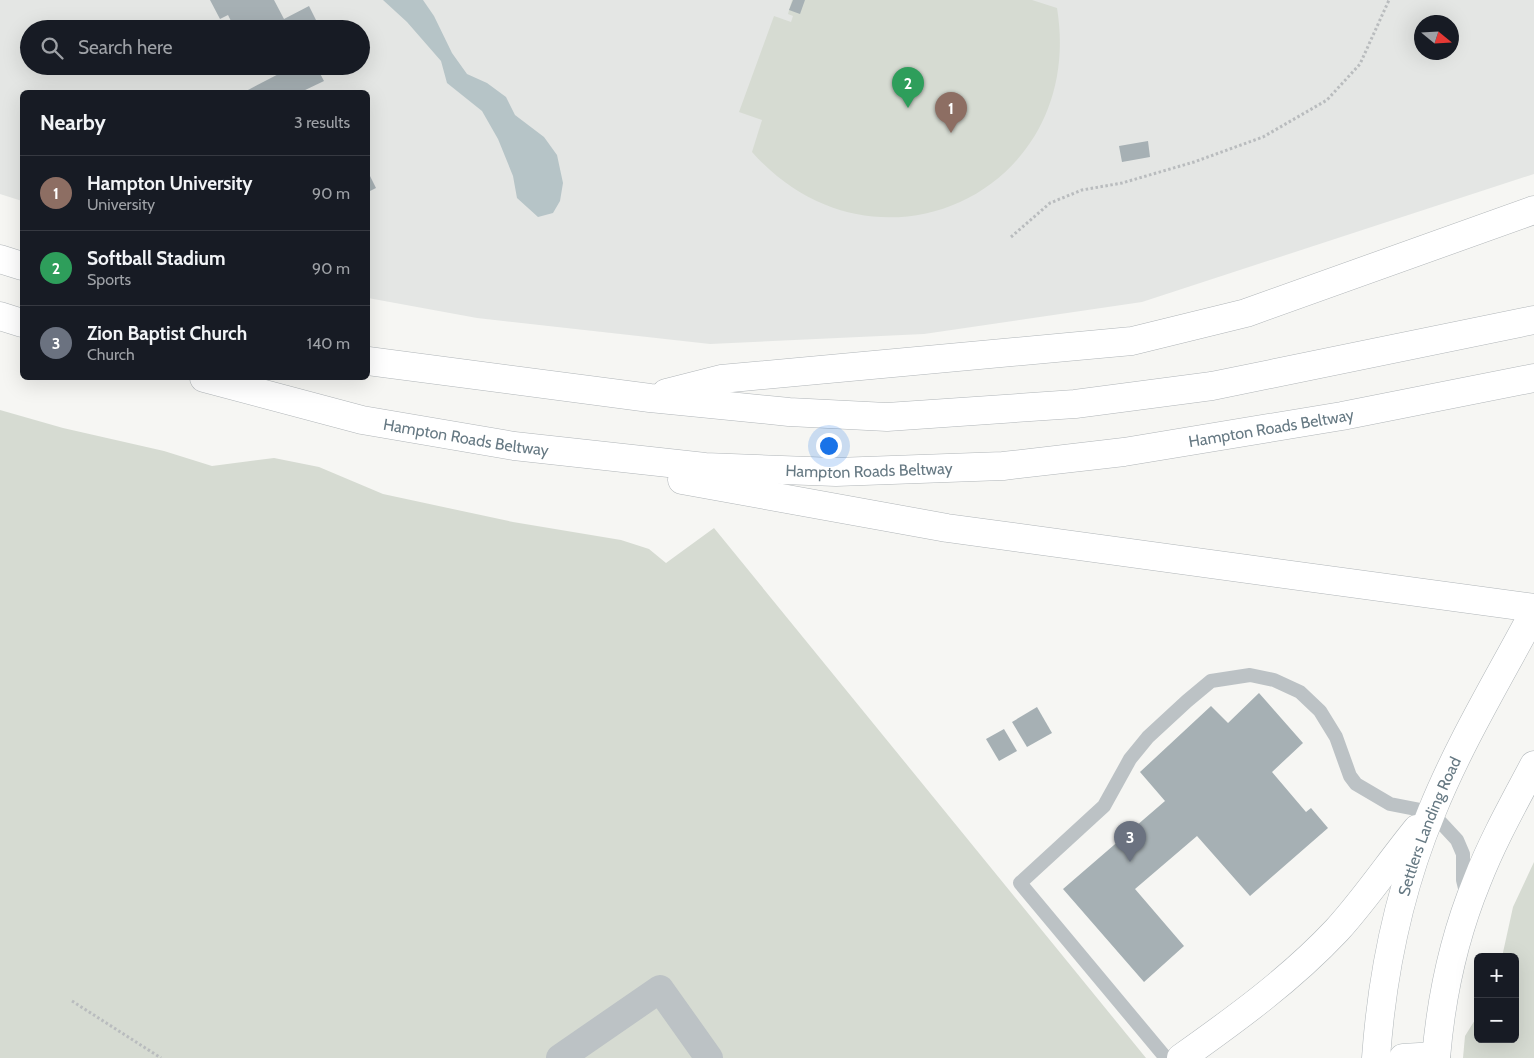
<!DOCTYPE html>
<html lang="en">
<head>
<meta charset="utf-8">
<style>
	body { margin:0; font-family:Cabin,sans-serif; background:#242831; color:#f1f3f6 }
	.controls { position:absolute; right:15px; bottom:15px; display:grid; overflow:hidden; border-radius:8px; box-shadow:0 5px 20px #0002 }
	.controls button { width:45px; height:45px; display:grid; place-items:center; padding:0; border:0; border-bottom:1px solid #363941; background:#171b24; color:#f1f3f6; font:25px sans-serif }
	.compass { position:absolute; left:1414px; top:15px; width:45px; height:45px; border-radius:50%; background:#171b24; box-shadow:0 5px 20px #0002; rotate:108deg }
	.you { position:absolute; left:828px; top:445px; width:18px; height:18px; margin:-12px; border:4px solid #fff; border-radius:50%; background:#1a73e8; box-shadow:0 0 0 8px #1a73e833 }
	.badge { display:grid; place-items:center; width:32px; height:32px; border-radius:50%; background:#0b8043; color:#fff; font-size:16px; font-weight:700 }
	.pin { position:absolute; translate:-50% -41px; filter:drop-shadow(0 1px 2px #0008) }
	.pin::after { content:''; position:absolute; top:26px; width:18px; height:15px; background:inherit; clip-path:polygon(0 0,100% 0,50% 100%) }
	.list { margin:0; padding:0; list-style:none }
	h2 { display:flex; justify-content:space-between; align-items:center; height:65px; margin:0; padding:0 20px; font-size:21px }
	h2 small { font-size:16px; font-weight:400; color:#9ea1a6 }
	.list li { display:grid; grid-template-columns:32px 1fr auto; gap:15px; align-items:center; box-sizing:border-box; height:75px; padding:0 20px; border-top:1px solid #363941 }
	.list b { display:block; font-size:19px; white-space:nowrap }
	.list p { margin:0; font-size:16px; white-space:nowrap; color:#9ea1a6 }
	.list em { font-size:16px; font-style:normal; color:#9ea1a6 }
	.icon { flex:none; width:28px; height:28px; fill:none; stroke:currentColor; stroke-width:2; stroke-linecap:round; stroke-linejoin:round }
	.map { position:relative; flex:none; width:1534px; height:1058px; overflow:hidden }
	.search { position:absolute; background:#171b24; box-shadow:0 5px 20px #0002; left:20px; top:20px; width:350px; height:55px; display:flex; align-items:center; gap:12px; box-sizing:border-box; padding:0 18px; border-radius:28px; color:#9ea1a6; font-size:19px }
	.panel { position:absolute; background:#171b24; box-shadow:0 5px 20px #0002; left:20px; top:90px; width:350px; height:290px; border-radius:8px }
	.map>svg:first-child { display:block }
</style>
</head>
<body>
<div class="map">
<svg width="1534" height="1058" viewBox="0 0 1534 1058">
	<rect width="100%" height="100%" fill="#f6f6f3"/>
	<path fill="#e4e6e4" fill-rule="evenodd" d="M0 0H1534V174L1142 302 924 334 710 344 477 318 368 298V92H22V201L0 194ZM1422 22H1452V52H1422ZM29 29H361V66H29Z"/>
	<g fill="#d6dbd2">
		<path d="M792 0H1032L1057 8C1087 192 875 291 752 152L762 120 739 112 774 16 791 22 793 16 788 14Z"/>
		<path d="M0 410 63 428 164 451 212 466 274 458 319 467 383 494 513 522 621 540 649 549 666 563 714 528 1146 1058H0Z"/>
		<path d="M1534 862V1058H1463L1465 1036 1478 1015V1039H1515V957H1502L1513 907Z"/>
	</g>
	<path fill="#b6c4c7" d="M383 0H423L434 16 452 53 467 74 487 83 506 97 515 115 544 137 557 155 563 183 560 201 553 213 538 217 517 198 513 176 498 139 482 111 447 83 441 61 407 22Z"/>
	<g fill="#a6b0b4">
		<path d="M210 0H274L284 19 309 6 319 26 314 29H235L228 15 220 19Z"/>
		<path d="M793 0H805L800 14 789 10Z"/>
		<path d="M294 66H316L324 81 301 92H249L248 90Z"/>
		<path d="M1148 141 1150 157 1122 162 1119 146Z"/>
		<path d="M368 172 376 188 368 192Z"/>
		<path d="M1259 693 1303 743 1272 772 1306 812 1311 808 1328 828 1250 896 1197 836 1135 889 1184 946 1144 982 1063 889 1165 801 1140 772 1211 706 1228 723Z"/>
		<path d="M1037 707 1052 733 1027 747 1012 722Z"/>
		<path d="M1004 729 1017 751 999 761 986 739Z"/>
	</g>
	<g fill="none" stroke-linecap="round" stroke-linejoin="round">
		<defs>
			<path id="secondary" d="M1403 1058 1436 1056"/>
			<g id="primary">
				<path d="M1181 1058C1236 1019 1291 979 1337 930 1366 898 1390 862 1417 829"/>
				<path id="s1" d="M1376 1058C1382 973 1399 890 1432 811 1460 742 1499 678 1534 612"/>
				<path d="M1436 1058C1441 998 1454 937 1477 881 1493 840 1514 803 1534 765"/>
			</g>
			<g id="motorway">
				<path d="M0 259 22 266"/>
				<path d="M0 316 22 323"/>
				<path d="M368 361 650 398 789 412 887 417 1075 404 1212 386 1534 320"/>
				<path id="s2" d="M204 378 362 420 514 446 705 467 836 472 1003 466 1124 452 1342 416 1534 378"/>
				<path d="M666 393 721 379 1132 341 1246 313 1534 210"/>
				<path d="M682 480 947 528 1534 608"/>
			</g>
		</defs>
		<use href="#secondary" stroke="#b1b8bb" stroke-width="29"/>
		<use href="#primary" stroke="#b0b6b9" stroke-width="29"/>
		<use href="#motorway" stroke="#b0b5b8" stroke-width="29"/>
		<g stroke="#b9bcbe" stroke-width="3" stroke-dasharray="2.5 2.5" stroke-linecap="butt">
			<path d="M1011 237 1050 203 1082 190 1122 183 1194 162 1263 137 1327 100 1360 64 1389 0"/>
			<path d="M72 1001 161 1058"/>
		</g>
		<path stroke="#bcc2c5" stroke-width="14" d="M1166 1058 1020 883 1104 806 1130 759 1148 737 1187 701 1211 681 1250 675 1274 680 1300 692 1320 711 1336 737 1350 776 1356 784 1390 804 1431 812 1457 840 1463 854V880L1467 896"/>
		<path stroke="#bcc2c5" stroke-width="28" d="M560 1058 660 989 709 1058"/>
		<use href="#secondary" stroke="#fff" stroke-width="28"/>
		<use href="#primary" stroke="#fff" stroke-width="28"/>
		<use href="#motorway" stroke="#fff" stroke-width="28"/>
	</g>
	<g text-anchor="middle" stroke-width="5" stroke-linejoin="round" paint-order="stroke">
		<g font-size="16" fill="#667983" stroke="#fff">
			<text dy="6" stroke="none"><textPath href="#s2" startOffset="1079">Hampton Roads Beltway</textPath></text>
			<text dy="6" stroke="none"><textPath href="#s2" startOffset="269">Hampton Roads Beltway</textPath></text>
			<text dy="6" stroke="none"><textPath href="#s2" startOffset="674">Hampton Roads Beltway</textPath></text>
			<text dy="6" stroke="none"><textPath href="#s1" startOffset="239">Settlers Landing Road</textPath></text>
		</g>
	</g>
</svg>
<div class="controls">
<button>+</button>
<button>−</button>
</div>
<svg class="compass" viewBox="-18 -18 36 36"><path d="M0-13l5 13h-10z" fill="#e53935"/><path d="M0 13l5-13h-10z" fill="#9ea1a6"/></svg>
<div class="you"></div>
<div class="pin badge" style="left:951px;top:133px;background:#8d6e63">1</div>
<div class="pin badge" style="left:908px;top:108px;background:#2e9e5b">2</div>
<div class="pin badge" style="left:1130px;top:862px;background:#6b7280">3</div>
<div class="search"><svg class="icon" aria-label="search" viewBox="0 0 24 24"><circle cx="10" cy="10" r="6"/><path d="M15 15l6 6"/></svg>Search here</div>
<section class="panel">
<h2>Nearby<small>3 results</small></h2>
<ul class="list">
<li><span class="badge" style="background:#8d6e63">1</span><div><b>Hampton University</b><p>University</p></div><em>90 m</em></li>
<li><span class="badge" style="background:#2e9e5b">2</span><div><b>Softball Stadium</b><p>Sports</p></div><em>90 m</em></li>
<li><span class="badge" style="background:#6b7280">3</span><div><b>Zion Baptist Church</b><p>Church</p></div><em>140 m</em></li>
</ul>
</section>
</div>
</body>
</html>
